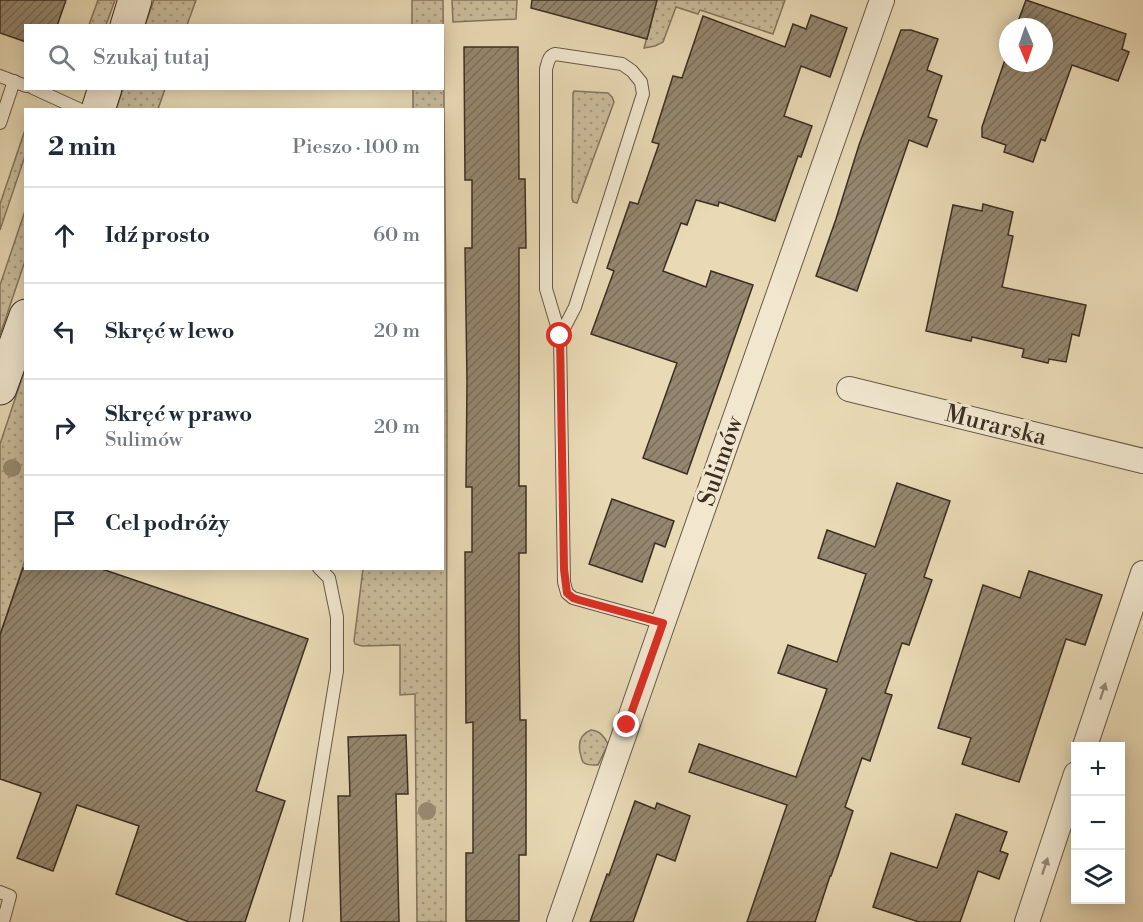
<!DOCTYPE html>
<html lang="pl">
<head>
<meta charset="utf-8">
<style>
	body { margin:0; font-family:"Libre Bodoni",serif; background:#f2f2f3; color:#1f2937 }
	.controls { position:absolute; right:18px; bottom:18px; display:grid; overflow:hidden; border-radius:0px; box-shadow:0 3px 15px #0003 }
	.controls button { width:54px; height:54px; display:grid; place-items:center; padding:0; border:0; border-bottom:2px solid #e0e1e3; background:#fff; color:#1f2937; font:30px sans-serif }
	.compass { position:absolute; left:999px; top:18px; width:54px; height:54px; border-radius:50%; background:#fff; box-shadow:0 3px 15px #0003; rotate:178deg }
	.stop { position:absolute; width:18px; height:18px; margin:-14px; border:4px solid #d93025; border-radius:50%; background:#fff }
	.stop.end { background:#d93025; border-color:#fff; box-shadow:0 2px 6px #0008 }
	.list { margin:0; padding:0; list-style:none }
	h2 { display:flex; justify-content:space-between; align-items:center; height:78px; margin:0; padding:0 24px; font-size:26px }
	h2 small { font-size:20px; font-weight:400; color:#747a83 }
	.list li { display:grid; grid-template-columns:39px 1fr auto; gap:18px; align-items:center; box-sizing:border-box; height:96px; padding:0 24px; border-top:2px solid #e0e1e3 }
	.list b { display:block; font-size:22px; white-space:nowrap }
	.list p { margin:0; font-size:20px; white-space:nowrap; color:#747a83 }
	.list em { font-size:20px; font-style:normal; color:#747a83 }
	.icon { flex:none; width:33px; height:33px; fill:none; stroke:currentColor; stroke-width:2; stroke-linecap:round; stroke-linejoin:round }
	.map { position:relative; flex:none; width:1143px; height:922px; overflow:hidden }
	.search { position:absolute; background:#fff; box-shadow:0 3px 15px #0003; left:24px; top:24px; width:420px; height:66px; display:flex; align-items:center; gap:15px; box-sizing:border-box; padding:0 21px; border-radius:0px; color:#747a83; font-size:22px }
	.panel { position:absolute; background:#fff; box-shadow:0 3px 15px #0003; left:24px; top:108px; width:420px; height:462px; border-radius:0px }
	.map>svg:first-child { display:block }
</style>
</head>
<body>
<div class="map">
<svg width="1143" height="922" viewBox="0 0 1143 922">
	<defs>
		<pattern id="grass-dots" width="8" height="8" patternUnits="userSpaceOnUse" patternTransform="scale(1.5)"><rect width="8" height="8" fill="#cbbd9c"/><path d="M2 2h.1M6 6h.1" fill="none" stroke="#a69a7f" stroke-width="1.8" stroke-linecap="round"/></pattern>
		<pattern id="building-hatch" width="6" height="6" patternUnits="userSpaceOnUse" patternTransform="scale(1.5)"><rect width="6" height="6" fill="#95876f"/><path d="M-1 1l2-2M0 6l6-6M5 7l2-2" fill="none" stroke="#7b6f5b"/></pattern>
	</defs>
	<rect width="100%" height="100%" fill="#e9dab5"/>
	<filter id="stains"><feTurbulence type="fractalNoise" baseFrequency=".00333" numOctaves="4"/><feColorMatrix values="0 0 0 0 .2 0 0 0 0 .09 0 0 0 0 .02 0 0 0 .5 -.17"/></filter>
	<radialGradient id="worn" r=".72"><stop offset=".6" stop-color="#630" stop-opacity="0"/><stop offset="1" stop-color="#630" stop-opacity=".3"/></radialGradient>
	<g fill="url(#grass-dots)" stroke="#837660" stroke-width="1.5">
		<path d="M98 0H115L106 25H89Z"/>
		<path d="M154 0H196L187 25H145Z"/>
		<path d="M412 0H443L447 412 446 922H417L415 694 400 695V645L362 646 355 644 354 641 363 569 442 568V110L413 109V89L442 88V26L412 25Z"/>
		<path d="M452 0H517L516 19 453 22Z"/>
		<path d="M657 0H785L773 34 700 10 698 14 676 7 663 42 655 46 644 48Z"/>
		<path d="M123 89V88L165 89 158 109H116Z"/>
		<path d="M574 91 608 93 612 97 614 102 577 203 573 202 572 198 573 93Z"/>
		<path d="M25 130V156L0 230V204Z"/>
		<path d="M25 211V261L0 335V285Z"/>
		<path d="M25 369V560L0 635V444Z"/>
		<path d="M591 730C600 731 604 736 608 744L598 765C593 765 587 766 583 762 581 759 581 755 580 752 578 742 581 734 591 730Z"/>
	</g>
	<g fill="url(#building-hatch)" stroke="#3b2e23" stroke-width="1.5">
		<path d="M0 0H66L57 26H26V42L0 33Z"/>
		<path d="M532 0H657L647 39 531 8Z"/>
		<path d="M1026 0 1126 34 1122 49 1129 52 1118 81 1072 65 1045 141 1041 139 1033 162 1004 152 1006 145 982 137V127L1008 51V63H1044V27H1016Z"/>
		<path d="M811 15 847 28 830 77 801 66 784 116 812 126 801 157 798 156 775 221 719 202 718 206 696 200 687 225 681 223 663 271 706 287 711 271 753 285 687 474 643 458 677 363 591 334 614 271 607 268 630 202 638 204 659 144 652 142 673 76 682 78 703 16 785 47 793 24 806 29Z"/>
		<path d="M901 30H911L938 39 927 70 942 76 928 117 937 120 927 147 909 140 857 291 816 276 836 219 859 145Z"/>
		<path d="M464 47H518L519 179H525L526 248H519V486H526V553H519V641L520 720H526V855H519V921H466V853H473V722L466 723 465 552H472V487H466L467 381 465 248H472V180H465Z"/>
		<path d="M983 204 1013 212 1008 235 1013 236 1002 287 1086 305 1079 336 1072 334 1066 362 1049 359 1048 363 1022 357 1024 349 972 337 971 341 926 331 953 205 982 211Z"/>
		<path d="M897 483 950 501 924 577 932 580 909 645 902 643 885 693 892 695 870 761 862 758 845 807 853 811 838 856 831 876H830L815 922H747L787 805 689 772 699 744 796 777 827 689 778 673 788 645 837 662 866 574 818 558 827 530 875 547Z"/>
		<path d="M612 499 674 521 665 547 655 543 642 582 589 564Z"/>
		<path d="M23 568H99L308 639 256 791 285 801 245 922H189L116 894 139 826 77 805 53 871 17 858 41 793 0 779V635Z"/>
		<path d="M1029 571 1102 595 1085 645 1066 639 1019 782 962 764 971 738 938 728 983 585 1020 598Z"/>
		<path d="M406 735 408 794H396L399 922H341L338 796H350L348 737Z"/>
		<path d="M635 801 655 809 657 803 690 816 675 861 657 854 633 922H590L607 874 609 875Z"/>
		<path d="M956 814 1007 832 1000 851 1008 854 999 879 978 871 960 922H919L873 907 891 853 937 868Z"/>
	</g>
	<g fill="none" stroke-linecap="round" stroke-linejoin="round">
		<defs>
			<g id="service">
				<path d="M0 76 26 86"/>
				<path d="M33 88 81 110"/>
				<path d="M0 123 14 81"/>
				<path d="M560 336 575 307 643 94 641 82 632 71 622 64 555 54C548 56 548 63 546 69V289L560 336 564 582 567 593 573 598 663 623"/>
				<path d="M0 892 10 896 3 922"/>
				<path d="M296 922 337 671V617L329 578 319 568"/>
			</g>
			<g id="minor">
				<path d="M849 389 1143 461"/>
				<path d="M1085 746 1143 573"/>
				<path d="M559 922 663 623 882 0"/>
				<path d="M1027 922 1076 774"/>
			</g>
			<g id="secondary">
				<path d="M127 26 135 0"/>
				<path d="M98 110 105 88"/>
				<path d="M0 388 26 316"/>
			</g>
		</defs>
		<use href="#service" stroke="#665948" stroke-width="14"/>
		<use href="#minor" stroke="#665948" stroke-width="26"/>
		<use href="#secondary" stroke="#3b2e23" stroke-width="35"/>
		<use href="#service" stroke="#f1e7cf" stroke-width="12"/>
		<use href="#minor" stroke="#f1e7cf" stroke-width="24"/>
		<use href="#secondary" stroke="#f1e7cf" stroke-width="33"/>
	</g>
	<g fill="#998b72">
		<circle cx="12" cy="468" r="9"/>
		<circle cx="427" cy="811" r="9"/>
	</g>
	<defs><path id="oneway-solid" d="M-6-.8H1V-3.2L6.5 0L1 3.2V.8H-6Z" transform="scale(1.5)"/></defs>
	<g fill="#968a79">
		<use href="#oneway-solid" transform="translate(1103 691) rotate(-72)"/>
		<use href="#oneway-solid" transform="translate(1045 866) rotate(-72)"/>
	</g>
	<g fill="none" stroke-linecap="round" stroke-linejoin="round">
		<path stroke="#d93025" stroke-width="8" d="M560 336 564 569 567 593 573 598 579 600 663 623 627 725"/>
	</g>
	<g text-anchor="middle" stroke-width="6" stroke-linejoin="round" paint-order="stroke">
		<g font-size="24" fill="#3b2e23" stroke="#f1e7cf">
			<text transform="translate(996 425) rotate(14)" y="8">Murarska</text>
			<text transform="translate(720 461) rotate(-71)" y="8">Sulimów</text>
		</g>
	</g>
	<rect width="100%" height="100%" filter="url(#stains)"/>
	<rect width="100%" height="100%" fill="url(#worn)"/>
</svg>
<div class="controls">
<button>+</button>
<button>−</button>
<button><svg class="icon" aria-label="layers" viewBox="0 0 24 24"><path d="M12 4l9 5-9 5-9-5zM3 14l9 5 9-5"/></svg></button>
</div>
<svg class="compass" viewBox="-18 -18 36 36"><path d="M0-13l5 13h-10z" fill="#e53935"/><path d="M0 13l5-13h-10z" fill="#747a83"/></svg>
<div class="stop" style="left:560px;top:336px"></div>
<div class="stop end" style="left:627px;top:725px"></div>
<div class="search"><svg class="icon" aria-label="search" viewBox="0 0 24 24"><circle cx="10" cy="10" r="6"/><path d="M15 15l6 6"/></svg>Szukaj tutaj</div>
<section class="panel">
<h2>2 min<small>Pieszo · 100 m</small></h2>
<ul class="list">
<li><svg class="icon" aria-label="ahead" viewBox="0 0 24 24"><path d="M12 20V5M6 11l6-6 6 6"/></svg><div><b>Idź prosto</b></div><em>60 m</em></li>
<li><svg class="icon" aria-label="left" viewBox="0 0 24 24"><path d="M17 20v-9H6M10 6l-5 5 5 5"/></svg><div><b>Skręć w lewo</b></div><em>20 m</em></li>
<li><svg class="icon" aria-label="right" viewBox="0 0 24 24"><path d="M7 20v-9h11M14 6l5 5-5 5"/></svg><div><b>Skręć w prawo</b><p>Sulimów</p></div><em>20 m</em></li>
<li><svg class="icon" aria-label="arrive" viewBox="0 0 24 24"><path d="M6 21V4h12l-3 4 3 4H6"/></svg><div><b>Cel podróży</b></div></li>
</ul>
</section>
</div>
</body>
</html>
